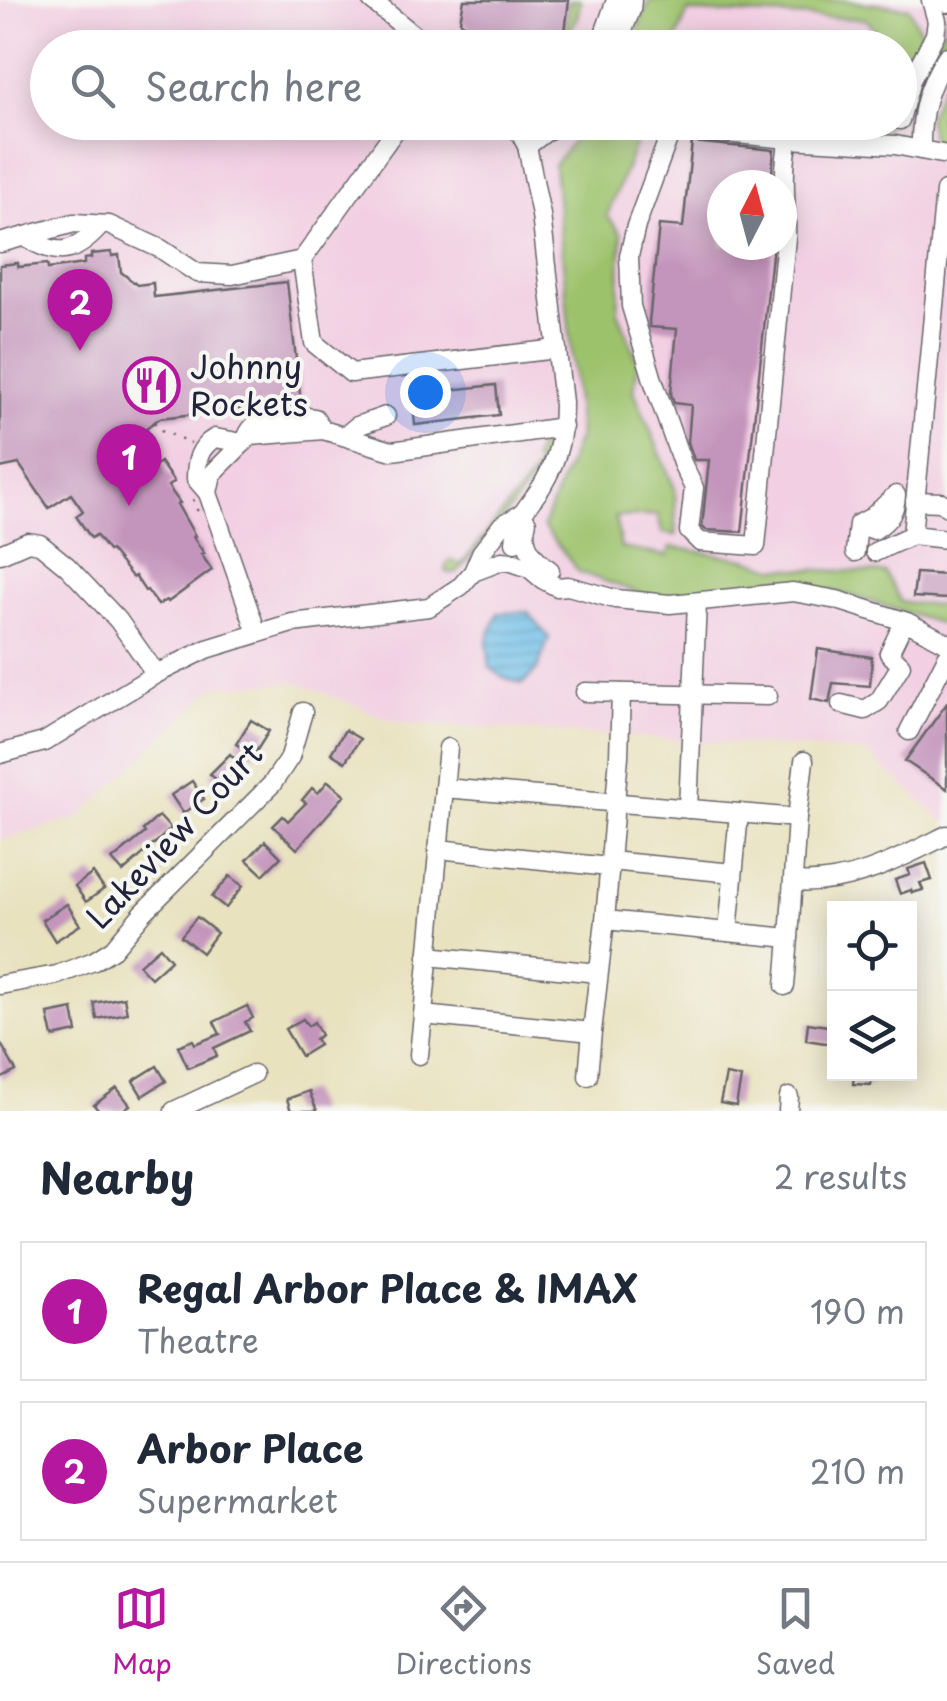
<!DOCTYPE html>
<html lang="en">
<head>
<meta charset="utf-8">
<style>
	body { margin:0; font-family:"Playpen Sans",sans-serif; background:#f2f2f3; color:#1f2937 }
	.controls { position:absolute; right:30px; bottom:30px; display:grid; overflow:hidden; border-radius:0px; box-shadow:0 5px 25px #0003 }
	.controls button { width:90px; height:90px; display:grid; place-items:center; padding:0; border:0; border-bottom:2px solid #e0e1e3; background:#fff; color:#1f2937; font:50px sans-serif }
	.compass { position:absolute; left:707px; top:170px; width:90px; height:90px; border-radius:50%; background:#fff; box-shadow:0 5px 25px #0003; rotate:6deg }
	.you { position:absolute; left:425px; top:392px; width:35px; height:35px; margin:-25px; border:8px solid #fff; border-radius:50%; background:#1a73e8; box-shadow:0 0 0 15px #1a73e833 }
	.badge { display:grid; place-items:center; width:65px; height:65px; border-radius:50%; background:#b5179e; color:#fff; font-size:32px; font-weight:700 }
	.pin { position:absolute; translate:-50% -82px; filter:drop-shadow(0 2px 5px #0008) }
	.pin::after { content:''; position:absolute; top:52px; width:35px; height:30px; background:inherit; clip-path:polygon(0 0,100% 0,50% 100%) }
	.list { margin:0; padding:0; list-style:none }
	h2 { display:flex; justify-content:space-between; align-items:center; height:130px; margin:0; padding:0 40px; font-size:42px }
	h2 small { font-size:32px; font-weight:400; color:#747a83 }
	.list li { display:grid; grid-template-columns:65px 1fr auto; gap:30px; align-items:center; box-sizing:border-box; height:140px; margin:0 20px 20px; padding:0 20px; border:2px solid #e0e1e3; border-radius:0px }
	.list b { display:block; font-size:38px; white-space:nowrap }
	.list p { margin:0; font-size:32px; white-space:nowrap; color:#747a83 }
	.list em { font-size:32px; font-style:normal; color:#747a83 }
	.icon { flex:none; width:55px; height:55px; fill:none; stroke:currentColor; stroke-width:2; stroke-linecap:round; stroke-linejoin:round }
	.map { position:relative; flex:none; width:947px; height:1111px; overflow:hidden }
	.search { position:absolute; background:#fff; box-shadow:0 5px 25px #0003; left:30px; right:30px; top:30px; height:110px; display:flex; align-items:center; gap:25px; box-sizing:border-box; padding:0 35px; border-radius:55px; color:#747a83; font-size:38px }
	.sheet { height:450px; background:#fff }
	nav { display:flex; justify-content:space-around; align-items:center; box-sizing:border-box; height:140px; border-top:2px solid #e0e1e3; background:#fff; font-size:28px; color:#747a83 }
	nav a { display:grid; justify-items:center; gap:5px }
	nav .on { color:#b5179e }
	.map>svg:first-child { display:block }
</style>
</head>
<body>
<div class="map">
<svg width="947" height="1111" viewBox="0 0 947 1111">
	<defs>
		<pattern id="water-rules" width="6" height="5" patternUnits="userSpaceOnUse" patternTransform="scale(2.5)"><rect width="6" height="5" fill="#6dbee8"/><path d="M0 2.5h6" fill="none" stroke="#599abd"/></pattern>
	</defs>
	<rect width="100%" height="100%" fill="#f6f6f2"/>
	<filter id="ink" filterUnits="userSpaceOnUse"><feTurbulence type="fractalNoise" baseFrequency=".01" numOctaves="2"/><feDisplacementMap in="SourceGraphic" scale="20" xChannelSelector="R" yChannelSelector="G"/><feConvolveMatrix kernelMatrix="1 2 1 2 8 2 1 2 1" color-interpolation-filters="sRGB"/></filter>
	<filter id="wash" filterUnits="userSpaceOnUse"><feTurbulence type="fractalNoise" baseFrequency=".0048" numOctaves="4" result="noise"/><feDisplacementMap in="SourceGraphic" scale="40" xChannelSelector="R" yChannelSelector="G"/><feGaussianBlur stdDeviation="2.25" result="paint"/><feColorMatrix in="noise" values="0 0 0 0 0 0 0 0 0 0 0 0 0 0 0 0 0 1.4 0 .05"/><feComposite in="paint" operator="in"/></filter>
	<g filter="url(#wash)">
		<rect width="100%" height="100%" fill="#e9e2bf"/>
		<path fill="#f2cfe2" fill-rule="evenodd" d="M0 0H947V824L866 752 397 722 297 682 215 686 79 818 0 840ZM48 48H900V122H48ZM722 185H782V245H722Z"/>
		<g fill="#9dc26c" stroke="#607254" stroke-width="2.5">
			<path d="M569 0H581L577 17 561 47 555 48 556 33 565 32Z"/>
			<path d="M650 0H840L909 8 928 46 900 100V48L889 47 866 19 688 12 673 47 629 48Z"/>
			<path d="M946 12 947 43C927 69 918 98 912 130L909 133 906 131C909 109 914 86 924 65 934 43 944 39 946 12Z"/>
			<path d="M947 76V93L944 98 947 101V112L939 114 943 136 947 135V144L933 142 927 118Z"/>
			<path d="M587 123H644L607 216 622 234 618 311 638 362 634 391 675 489 676 535 662 533 658 515 615 517 621 548 667 556 670 547 746 559 775 568 885 573 901 602 947 606V621L944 625 857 597 779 579 670 604 579 572 543 527 579 436 554 165Z"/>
			<path d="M806 123V122L888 123 883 131 804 130Z"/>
			<path d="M549 439C549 472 480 545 457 573H447L445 567 450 560 461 565 530 478 538 464 533 460 541 443Z"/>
		</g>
		<path fill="url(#water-rules)" stroke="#487092" stroke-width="2.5" d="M528 612 549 638 537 670 522 684 503 677 490 668 487 642 498 613Z"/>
		<g id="blocks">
			<g fill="#c495bc">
				<path d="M464 0H569L565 33H556L555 48 488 42 460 21Z"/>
				<path d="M692 142 774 150 771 185H722V245H773L742 532 706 530 702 527 709 460H694L688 442 691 405 674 403 671 394 677 329 650 327 649 322 659 225 683 227Z"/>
				<path d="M111 252 112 256 119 255 121 272 137 285 153 283 154 297 287 282 301 402 160 418 146 428 152 438 138 447 151 468 160 462 174 482 168 486 180 503 177 504 195 536 193 537 204 553 201 554 212 570 168 602 166 600 158 605 147 590 145 591 135 576 133 578 110 550 108 551 96 535 91 538 76 516 83 511 71 494 49 508 19 464 0 468V265L18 263V267L47 264 48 269 84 264V259L91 258V254Z"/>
				<path d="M496 385 499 415 415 425 412 394Z"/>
				<path d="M916 573 947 575V599L913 597Z"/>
				<path d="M818 649 872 657 870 686 833 683 829 703 811 699Z"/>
				<path d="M947 703V789L905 761Z"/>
				<path d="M251 720 269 731 254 755 236 744Z"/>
				<path d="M345 730 360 739 345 762 331 753Z"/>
				<path d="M230 754 242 766 222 785 210 774Z"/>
				<path d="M192 781 204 799 183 813 171 795Z"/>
				<path d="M328 781 345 795 297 849 273 826 283 816 288 821 306 803 302 800 312 788 318 793Z"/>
				<path d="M159 816 171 829 123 872 112 860 145 833 143 830Z"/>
				<path d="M265 841 281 857 263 875 247 860Z"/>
				<path d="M926 863 932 880 920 883 923 890 912 893 911 890 900 894 895 880 910 875 908 869Z"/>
				<path d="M93 873 104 889 86 902 75 886Z"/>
				<path d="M230 876 243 886 226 908 212 897Z"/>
				<path d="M67 904 80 925 55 941 42 920Z"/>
				<path d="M197 917 217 933 202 953 181 936Z"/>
				<path d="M160 947 171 960 151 978 139 965Z"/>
				<path d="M124 997 127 1013 97 1019 94 1003Z"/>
				<path d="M247 1006 253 1018 245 1022 250 1031 214 1048 217 1056 188 1068 178 1046 193 1040 195 1044 220 1034 214 1022Z"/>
				<path d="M73 1009 77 1032 53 1037 48 1014Z"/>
				<path d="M303 1019 308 1026 314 1022 321 1035 315 1039 319 1045 301 1056 285 1029Z"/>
				<path d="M808 1023 834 1027 832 1044 806 1040Z"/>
				<path d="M0 1042 16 1071 0 1079Z"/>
				<path d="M157 1066 166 1081 142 1096 133 1081Z"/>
				<path d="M854 1074H872L871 1085 853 1084Z"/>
				<path d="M726 1075 741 1078 736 1106 720 1103Z"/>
				<path d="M117 1088 130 1105 122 1111H99L94 1105Z"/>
				<path d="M309 1091 317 1111H291L287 1099Z"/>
			</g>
		</g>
	</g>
	<g filter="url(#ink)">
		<use href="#blocks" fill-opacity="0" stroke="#686569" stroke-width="2.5"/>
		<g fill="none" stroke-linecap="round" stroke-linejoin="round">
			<defs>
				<g id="minor">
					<path d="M371 0 430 48"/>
					<path d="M599 48 616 0"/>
					<path d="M616 48 631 10 632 0"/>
					<path d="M900 120 911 80 935 35 937 21 931 0"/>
					<path d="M514 122 527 146 541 215 563 402C563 435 559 457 542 486 527 509 518 512 515 542"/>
					<path d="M792 122C789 138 785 155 785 172 784 194 787 216 786 238L756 546 700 542 689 531 694 488 682 463 653 380 631 306 629 256 636 226 672 128 789 139 895 145 947 155"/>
					<path d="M527 146 559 122"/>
					<path d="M921 150C920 115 927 86 947 56"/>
					<path d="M25 237C58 258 76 254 101 225"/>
					<path d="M0 243 74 223 109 225 161 249 197 273 232 275 302 260 314 343 351 373 557 349"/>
					<path d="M302 260 401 122"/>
					<path d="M345 436 357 426 386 416"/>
					<path d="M246 440C253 412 292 414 315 418L323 430"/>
					<path d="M243 443 215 438C199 447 196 461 196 479L208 493 257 633"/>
					<path d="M208 493 212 474 250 436 323 430 392 451 563 427"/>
					<path d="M896 495C895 513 889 520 874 530L859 524 872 517Z"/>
					<path d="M915 501 941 502 947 507"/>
					<path d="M527 522C520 542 533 559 550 570"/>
					<path d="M912 535 947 539"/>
					<path d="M855 552 858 524"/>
					<path d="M875 552 912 535 945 191"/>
					<path d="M0 554 28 542 40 544 67 566 118 620 156 674"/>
					<path d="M473 572 502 561 512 562 529 568 542 579 557 587 568 586 615 599 670 604 793 592 837 600 907 622 947 643"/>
					<path d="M585 692 768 696"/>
					<path d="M841 704 865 710 879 701 901 665 889 653 904 622"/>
					<path d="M909 731 947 657"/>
					<path d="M0 754 44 742 156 674 207 649 292 623 429 607 461 586 473 572 481 553 502 525 521 514"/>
					<path d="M444 788 797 818 789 938 605 920 592 1032 423 1015Z"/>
					<path d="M444 788 448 748"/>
					<path d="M688 809 697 602"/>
					<path d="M797 818 804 761"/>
					<path d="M438 849 609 867"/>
					<path d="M610 861 733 873"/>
					<path d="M794 882C850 886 899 859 947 835"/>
					<path d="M605 920 619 756 621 693"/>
					<path d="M728 932 739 813"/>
					<path d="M428 956 598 973"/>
					<path d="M0 985 57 975 94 961 113 949 143 913 272 784 290 757 303 712"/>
					<path d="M785 986 789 938"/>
					<path d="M419 1055 423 1015"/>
					<path d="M588 1076 592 1032"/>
					<path d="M174 1111 253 1074"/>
					<path d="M788 1111 789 1097"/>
				</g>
				<path id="major" d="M943 0 947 2"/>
			</defs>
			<use href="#minor" stroke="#686569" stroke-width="21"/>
			<use href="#major" stroke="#686569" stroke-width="24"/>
			<g stroke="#686569" stroke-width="2.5" stroke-dasharray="2.5 8" stroke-linecap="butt">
				<path d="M476 417 478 427"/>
				<path d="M154 422 161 430 191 443"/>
				<path d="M193 499 199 515"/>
			</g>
			<use href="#minor" stroke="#fff" stroke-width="18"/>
			<use href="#major" stroke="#fff" stroke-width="20"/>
		</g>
	</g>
	<defs>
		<symbol id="restaurant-ring" viewBox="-11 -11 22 22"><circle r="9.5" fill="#f6f6f2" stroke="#b5179e" stroke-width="1.5"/><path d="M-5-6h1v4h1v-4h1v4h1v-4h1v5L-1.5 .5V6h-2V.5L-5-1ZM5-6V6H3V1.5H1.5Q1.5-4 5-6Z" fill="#b5179e"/></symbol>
	</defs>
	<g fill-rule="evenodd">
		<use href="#restaurant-ring" x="120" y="354" width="63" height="63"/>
	</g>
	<g text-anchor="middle" stroke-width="8" stroke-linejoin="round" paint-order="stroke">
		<g font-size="32" fill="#22223b" stroke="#f6f6f2" text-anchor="start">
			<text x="190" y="379">Johnny<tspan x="190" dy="37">Rockets</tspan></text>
		</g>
		<g font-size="32" fill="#22223b" stroke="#f6f6f2">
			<text transform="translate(175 836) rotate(-47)" y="11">Lakeview Court</text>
		</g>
	</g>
</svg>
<div class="controls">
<button><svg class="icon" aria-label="locate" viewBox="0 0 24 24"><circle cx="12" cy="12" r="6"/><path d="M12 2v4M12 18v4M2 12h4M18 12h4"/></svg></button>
<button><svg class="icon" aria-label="layers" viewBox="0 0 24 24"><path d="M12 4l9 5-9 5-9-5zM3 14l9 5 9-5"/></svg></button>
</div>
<svg class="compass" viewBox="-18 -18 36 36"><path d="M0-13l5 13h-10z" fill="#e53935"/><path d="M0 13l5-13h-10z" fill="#747a83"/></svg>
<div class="you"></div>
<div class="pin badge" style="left:129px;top:506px">1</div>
<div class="pin badge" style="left:80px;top:351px">2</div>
<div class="search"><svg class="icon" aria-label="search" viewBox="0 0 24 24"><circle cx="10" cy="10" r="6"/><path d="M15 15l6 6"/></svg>Search here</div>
</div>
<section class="sheet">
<h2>Nearby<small>2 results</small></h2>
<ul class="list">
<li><span class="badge">1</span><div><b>Regal Arbor Place &amp; IMAX</b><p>Theatre</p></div><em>190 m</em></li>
<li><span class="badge">2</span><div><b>Arbor Place</b><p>Supermarket</p></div><em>210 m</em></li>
</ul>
</section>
<nav>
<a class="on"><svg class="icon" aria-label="map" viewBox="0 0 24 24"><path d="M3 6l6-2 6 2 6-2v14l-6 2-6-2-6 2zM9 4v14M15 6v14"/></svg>Map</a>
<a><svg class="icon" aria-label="directions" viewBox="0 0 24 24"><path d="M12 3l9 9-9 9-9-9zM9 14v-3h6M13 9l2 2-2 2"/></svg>Directions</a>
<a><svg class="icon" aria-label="saved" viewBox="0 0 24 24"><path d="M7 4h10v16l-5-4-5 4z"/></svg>Saved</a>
</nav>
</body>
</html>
